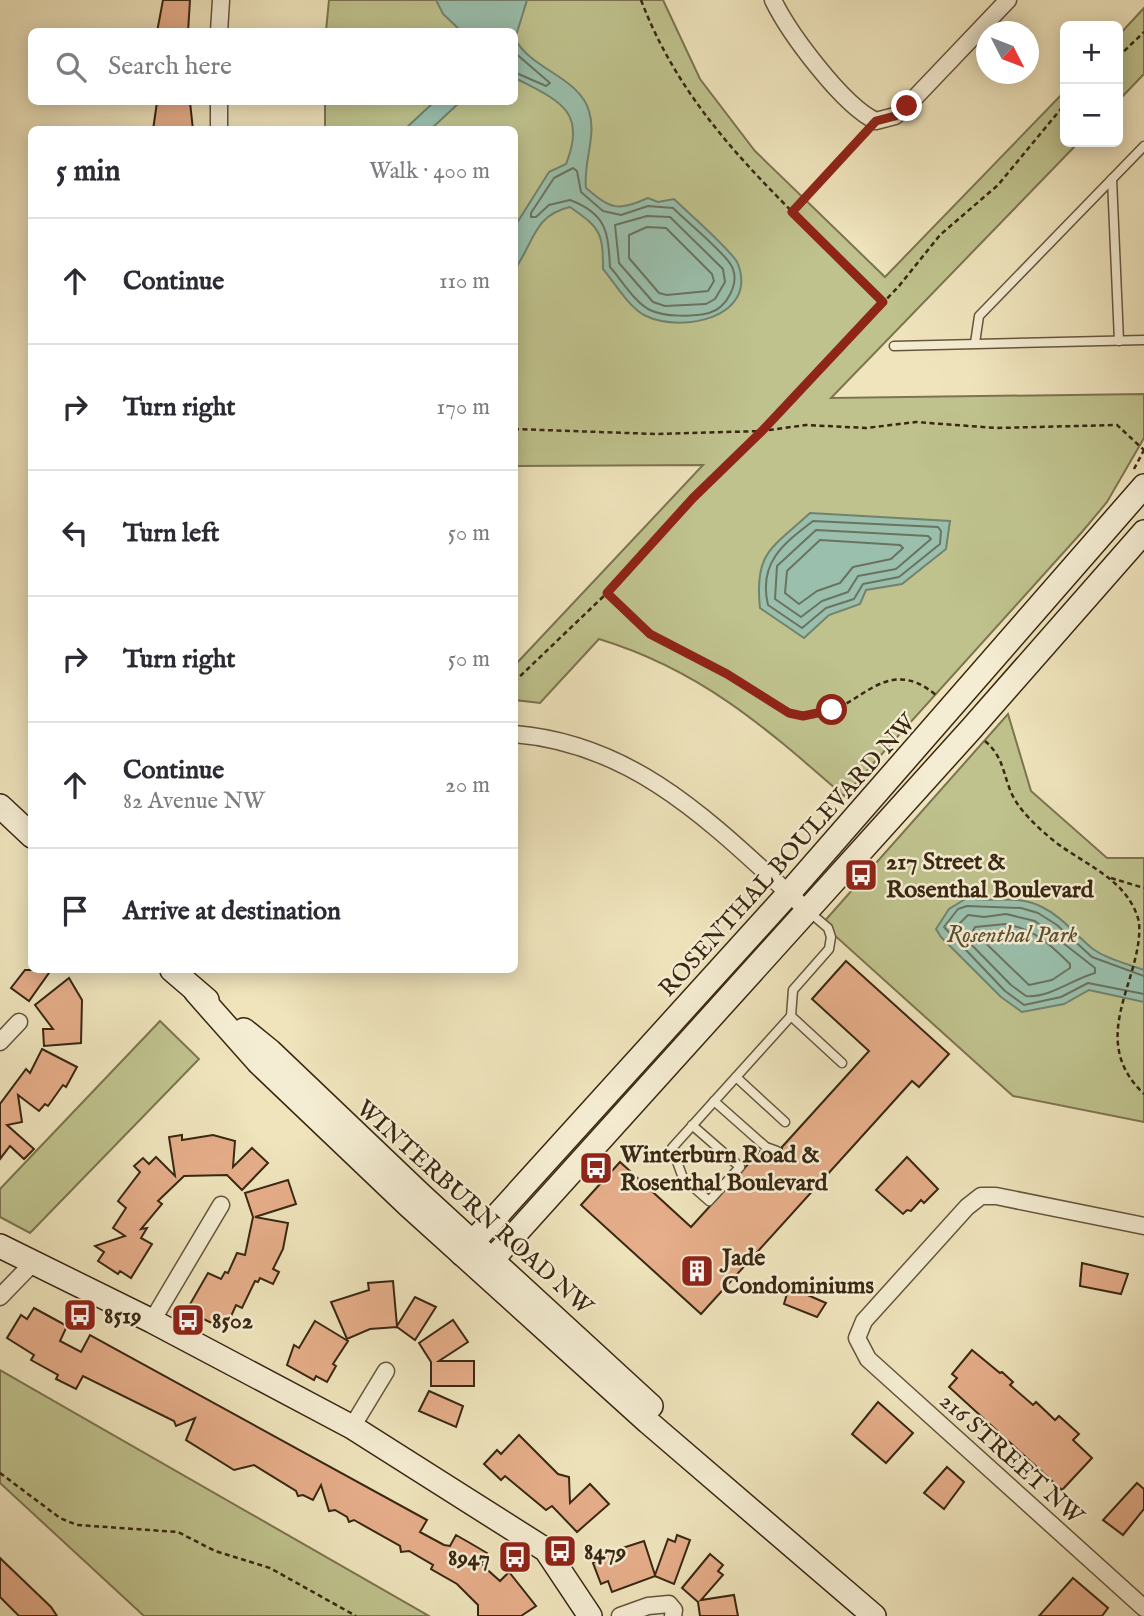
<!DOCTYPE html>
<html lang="en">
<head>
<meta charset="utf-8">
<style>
	body { margin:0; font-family:"IM FELL English",serif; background:#f2f2f3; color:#2b2b33 }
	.controls { position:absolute; right:21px; top:21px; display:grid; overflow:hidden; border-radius:10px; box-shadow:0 4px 18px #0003 }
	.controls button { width:63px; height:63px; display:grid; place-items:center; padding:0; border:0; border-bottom:2px solid #e1e1e2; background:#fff; color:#2b2b33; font:35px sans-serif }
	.compass { position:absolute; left:976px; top:21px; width:63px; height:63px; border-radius:50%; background:#fff; box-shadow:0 4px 18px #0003; rotate:132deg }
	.stop { position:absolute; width:21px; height:21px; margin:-16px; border:5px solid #8f2418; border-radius:50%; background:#fff }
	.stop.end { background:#8f2418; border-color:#fff; box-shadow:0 2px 7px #0008 }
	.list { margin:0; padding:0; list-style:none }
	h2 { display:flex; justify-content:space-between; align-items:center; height:91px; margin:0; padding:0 28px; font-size:30px }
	h2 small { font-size:23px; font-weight:400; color:#7c7c81 }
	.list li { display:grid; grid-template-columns:46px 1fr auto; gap:21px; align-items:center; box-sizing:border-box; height:126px; padding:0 28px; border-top:2px solid #e1e1e2 }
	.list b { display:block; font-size:26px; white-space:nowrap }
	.list p { margin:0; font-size:23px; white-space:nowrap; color:#7c7c81 }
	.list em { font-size:23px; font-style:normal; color:#7c7c81 }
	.icon { flex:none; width:38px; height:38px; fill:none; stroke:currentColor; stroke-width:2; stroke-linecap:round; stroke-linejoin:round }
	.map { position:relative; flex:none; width:1144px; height:1616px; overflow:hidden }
	.search { position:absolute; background:#fff; box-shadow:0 4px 18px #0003; left:28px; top:28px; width:490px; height:77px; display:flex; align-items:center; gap:18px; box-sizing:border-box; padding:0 24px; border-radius:10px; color:#7c7c81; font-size:26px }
	.panel { position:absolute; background:#fff; box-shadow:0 4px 18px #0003; left:28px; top:126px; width:490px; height:847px; border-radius:10px }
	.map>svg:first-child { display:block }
</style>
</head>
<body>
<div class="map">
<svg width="1144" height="1616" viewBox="0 0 1144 1616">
	<rect width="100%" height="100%" fill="#efe4bc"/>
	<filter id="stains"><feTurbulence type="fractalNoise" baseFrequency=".00286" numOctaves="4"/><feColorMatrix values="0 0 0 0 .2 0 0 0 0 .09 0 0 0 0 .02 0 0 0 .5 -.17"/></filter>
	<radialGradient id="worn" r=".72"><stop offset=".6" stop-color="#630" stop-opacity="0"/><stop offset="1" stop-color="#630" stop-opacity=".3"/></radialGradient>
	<g fill="#bfc28d" stroke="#7c7450" stroke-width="2">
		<path d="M329 0H663L700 79 755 151 885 277 1065 91V142H1079L831 398 1144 394V438L1107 502 1082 532 844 796C766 728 701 670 599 639L540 703 515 700V665L703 465 515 466 514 130H325V102H514V32L326 31Z"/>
		<path d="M1144 8V74L1118 101V36Z"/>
		<path d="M1008 714 1031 791 1107 858H1144V1122L1013 1096 822 924Z"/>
		<path d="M160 1021 199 1059 30 1233 0 1217V1189Z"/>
		<path d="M0 1370 429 1616H144L0 1483Z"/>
	</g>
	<g fill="#9abfac" stroke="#73826e" stroke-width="2">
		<path d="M436 0H527L515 39C532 70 579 77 589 111 597 136 583 162 586 188 612 210 617 211 648 198L658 202 674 199C686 211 734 252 738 264 758 318 682 333 646 316 630 309 614 282 603 269 603 232 600 228 570 207 534 215 534 242 515 269V226L549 172 566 164C588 110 557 100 515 78L514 32 461 31 443 14Z"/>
		<path d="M434 102H460L431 129H405Z"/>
		<path d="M810 513 950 521 946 549 902 584 866 590 860 604 829 615 804 638 760 608C754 552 772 548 810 513Z"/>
		<path d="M967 898C992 903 1018 894 1042 907 1063 917 1076 936 1093 949 1106 959 1128 964 1144 970V1002L1089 990 1064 1004 1022 1012 1001 997 941 937 936 929 949 909Z"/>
	</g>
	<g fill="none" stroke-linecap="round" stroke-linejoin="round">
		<g stroke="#6a735f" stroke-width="2">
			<path d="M514 52 550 83 546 86 514 72"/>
			<path d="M573 168 577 171 581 192 603 211 621 215 648 206 673 208C687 222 722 250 731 265 741 282 727 308 709 313 693 317 664 317 650 310 635 303 621 279 610 267 608 232 607 214 570 200L549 205 536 217H531V213L554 178Z"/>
			<path d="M647 216 670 217 723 269 725 282 715 299 706 304 665 306 653 302 619 263 615 225Z"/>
			<path d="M647 227 666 228 712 274 714 281 708 291 667 295 659 293 629 258V235Z"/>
			<path d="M813 521 938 527 941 531 940 544 899 577 863 584 854 599 826 608 802 628 768 605C758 563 783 544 813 521Z"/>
			<path d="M816 530 928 536 931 539 896 569 858 576 848 592 822 601 801 617 775 599 777 566Z"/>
			<path d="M820 540 900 545 903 548 891 559 853 567 840 583 817 591 799 604 785 593 787 571Z"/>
			<path d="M1006 914 1035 921 1095 968V973C1073 979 1050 998 1026 996L1011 985 955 928 968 915 984 917Z"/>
			<path d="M1005 924C1034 929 1050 944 1070 964V968L1052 980 1029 985 973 931 975 927Z"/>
			<path d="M1144 976 1092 957 1057 925 1038 913 1021 908 967 906 958 909 944 927 1005 991 1024 1005 1061 997 1088 983 1144 994"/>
		</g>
	</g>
	<g fill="#e6ae8a" stroke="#392712" stroke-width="2">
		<path d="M163 0H190L188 32H157Z"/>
		<path d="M157 102H190L193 130H153Z"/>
		<path d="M846 961 949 1054 919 1087 912 1081 701 1314 581 1205 620 1162 691 1227 760 1151 771 1159 782 1156V1147L869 1051 812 999Z"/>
		<path d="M25 970H51L29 1001 11 988Z"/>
		<path d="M69 978 82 1000 81 1043 44 1046 43 1029H53L35 1005Z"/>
		<path d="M42 1049 77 1067 66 1087 63 1085 48 1106 45 1104 39 1111 18 1095 22 1122 7 1125 34 1149 24 1159 10 1146 0 1159V1104L26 1069 30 1073Z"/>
		<path d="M182 1135V1140L213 1135 235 1141 233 1167 252 1148 268 1163 242 1190 227 1175 184 1176 158 1201 162 1204 141 1229 147 1228 141 1238 152 1244 131 1278 120 1271 118 1274 98 1261 104 1252 95 1246 125 1236 113 1228 126 1208 118 1201 140 1172 134 1166 143 1158 149 1164 156 1157 175 1176 169 1137Z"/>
		<path d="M907 1157 938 1189 924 1203 921 1200 911 1211 907 1210 903 1214 876 1190Z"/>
		<path d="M288 1180 296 1204 255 1217 288 1223 283 1249 273 1269 279 1272 273 1284 260 1278 258 1282 255 1281 242 1308 236 1305 228 1323 223 1320 220 1327 197 1316 199 1311 189 1306 208 1273 221 1279 225 1272 228 1273 237 1253 245 1255 253 1217 245 1193Z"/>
		<path d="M1082 1263 1128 1274 1121 1294 1080 1286Z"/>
		<path d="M393 1281 397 1326 415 1297 436 1307 415 1340 397 1327 370 1329 347 1339 331 1302 369 1290 368 1283Z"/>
		<path d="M789 1287 826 1303 817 1317 784 1304Z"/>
		<path d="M34 1308 67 1326 60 1341 81 1352 90 1335 427 1520 420 1532 444 1545 450 1546 456 1535 470 1543 487 1553 481 1564 500 1581 509 1572 536 1606 521 1616H478V1605L457 1584 431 1569 433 1565 409 1551 401 1552 400 1546 354 1520 349 1522 347 1517 335 1510 329 1511 321 1485 313 1500 303 1495 298 1496 296 1491 254 1465 234 1470 186 1440 195 1418 176 1426 174 1421 83 1376 76 1389 56 1379 58 1375 31 1360 34 1355 7 1338 21 1315 27 1319Z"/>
		<path d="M453 1320 468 1342 439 1361H474V1386H431V1362L419 1343Z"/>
		<path d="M315 1321 348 1341 333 1364 336 1366 327 1382 316 1376 314 1380 287 1365 294 1345 299 1348Z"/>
		<path d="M972 1350 1000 1373 1002 1372 1013 1382 1010 1385 1033 1405 1036 1402 1055 1420 1059 1416 1079 1434 1073 1440 1092 1458 1062 1490 949 1387 957 1378 952 1374Z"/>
		<path d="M429 1391 463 1406 456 1427 419 1411Z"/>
		<path d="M878 1402 913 1433 886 1463 852 1434Z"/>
		<path d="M519 1435 558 1474 569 1477 570 1503 590 1484 609 1504 577 1532 552 1506 546 1510 505 1476 501 1480 484 1464 497 1450 501 1454Z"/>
		<path d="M947 1467 964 1482 944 1509 924 1493Z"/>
		<path d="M1137 1483 1144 1489V1509L1123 1535 1103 1520Z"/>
		<path d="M677 1535 690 1540 674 1584 655 1576 612 1592 608 1581 601 1584 593 1563 604 1554 644 1541 655 1575 668 1539 675 1542Z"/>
		<path d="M710 1554 723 1565 718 1571 723 1575 701 1600 734 1595 738 1616H700L698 1602 682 1588Z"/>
		<path d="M0 1558 51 1607 57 1616H19L0 1597Z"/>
		<path d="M1073 1578 1108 1608 1102 1616H1039Z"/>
	</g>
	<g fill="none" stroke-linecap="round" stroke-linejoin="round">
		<defs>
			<g id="lane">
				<path d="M1112 179 1119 341"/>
				<path d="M975 343 979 316 1144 146"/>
				<path d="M894 346 1144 340"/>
				<path d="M791 1016 842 1063"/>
				<path d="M736 1077 785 1122"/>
				<path d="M714 1101 766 1147 777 1151"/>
				<path d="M692 1125 740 1167 709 1201 683 1178 672 1148 791 1016 793 990 829 949 831 937 828 928 808 911"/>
			</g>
			<g id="street">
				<path d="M773 0C789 33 843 106 876 121L895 116 907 106 1008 0"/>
				<path d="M219 32 221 0"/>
				<path d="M219 102V130"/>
				<path d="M514 734C641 744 720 832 808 911"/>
				<path d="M0 1042 19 1022"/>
				<path d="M1144 1226 996 1196H981L967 1207 864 1321 857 1338 868 1359 1144 1608"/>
				<path d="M0 1297 32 1264"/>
				<path d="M152 1321 221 1205"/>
				<path d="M352 1427 386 1371"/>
				<path d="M620 1616 648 1606 669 1604 674 1610 673 1616"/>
			</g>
			<g id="secondary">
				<path d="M0 806 32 836"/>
				<path d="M172 970 207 1000"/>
				<path d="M196 992 258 1062 408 1205 648 1422 874 1616"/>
				<path d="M244 1030 270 1051 420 1194 651 1406"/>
				<path d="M0 1246 152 1321 352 1427 546 1550 590 1616"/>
				<path d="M462 1254 789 893 1144 486"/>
				<path d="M482 1271 972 728 1144 532"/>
			</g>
		</defs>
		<use href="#lane" stroke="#66563c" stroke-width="11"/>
		<use href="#street" stroke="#66563c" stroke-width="19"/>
		<use href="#secondary" stroke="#392712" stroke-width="26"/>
		<g stroke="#392712" stroke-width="2.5" stroke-dasharray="5 3.5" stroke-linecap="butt">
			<path d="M641 0C690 129 791 206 883 302"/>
			<path d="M1118 57 1144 32"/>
			<path d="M793 211 864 134"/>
			<path d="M514 429 656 434 762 431 806 425 866 428 916 422 996 428 1117 425 1144 450"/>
			<path d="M1134 469 1144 450"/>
			<path d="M607 593C626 612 644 632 668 646 688 657 711 664 731 676 753 689 774 712 800 716 855 723 880 647 937 696"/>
			<path d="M514 682 607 593 693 498 762 431 899 286 940 235 998 185 1065 104"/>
			<path d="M985 741C1001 755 1002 767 1009 787 1015 806 1033 823 1048 836 1080 864 1128 877 1139 922 1144 979 1085 1038 1144 1094"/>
			<path d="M1111 878 1144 888"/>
			<path d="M0 1473 60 1518 77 1525 178 1532 215 1551 270 1568 356 1616"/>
		</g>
		<use href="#lane" stroke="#f5edd3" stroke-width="8"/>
		<use href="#street" stroke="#f5edd3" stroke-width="16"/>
		<use href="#secondary" stroke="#f5edd3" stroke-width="23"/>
	</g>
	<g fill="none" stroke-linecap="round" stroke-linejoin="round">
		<path stroke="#8f2418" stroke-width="9" d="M832 710 803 716 789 713 727 674 650 634 607 593 693 498 762 431 883 302 792 212 876 121 895 116 907 106"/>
	</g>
	<defs>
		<symbol id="bus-square" viewBox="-11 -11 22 22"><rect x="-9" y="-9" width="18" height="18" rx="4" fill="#8f2418" stroke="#f5edd3"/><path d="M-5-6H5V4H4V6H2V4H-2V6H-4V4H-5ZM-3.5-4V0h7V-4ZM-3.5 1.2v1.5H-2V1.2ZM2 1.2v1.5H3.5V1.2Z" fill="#fff"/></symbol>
		<symbol id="building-square" viewBox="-11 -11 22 22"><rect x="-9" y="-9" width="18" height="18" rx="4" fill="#8f2418" stroke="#f5edd3"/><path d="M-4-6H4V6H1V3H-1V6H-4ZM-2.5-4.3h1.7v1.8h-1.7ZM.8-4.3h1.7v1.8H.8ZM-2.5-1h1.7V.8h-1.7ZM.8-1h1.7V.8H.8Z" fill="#fff"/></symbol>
	</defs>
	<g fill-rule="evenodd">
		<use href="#bus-square" x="842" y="856" width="38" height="38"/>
		<use href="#bus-square" x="577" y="1149" width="38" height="38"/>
		<use href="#building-square" x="678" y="1252" width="38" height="38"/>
		<use href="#bus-square" x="61" y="1296" width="38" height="38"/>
		<use href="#bus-square" x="169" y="1301" width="38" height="38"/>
		<use href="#bus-square" x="541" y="1532" width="38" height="38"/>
		<use href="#bus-square" x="496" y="1538" width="38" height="38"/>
	</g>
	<g text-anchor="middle" stroke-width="5" stroke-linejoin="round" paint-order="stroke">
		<g font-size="24" fill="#392712" stroke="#f5edd3">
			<text transform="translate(787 855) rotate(-48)" y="8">ROSENTHAL BOULEVARD NW</text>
			<text transform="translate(475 1207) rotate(42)" y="8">WINTERBURN ROAD NW</text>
			<text transform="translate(1012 1458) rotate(42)" y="8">216 STREET NW</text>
		</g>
		<g font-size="24" font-weight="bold" fill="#392712" stroke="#f5edd3" text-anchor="start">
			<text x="886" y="869">217 Street &amp;<tspan x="886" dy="28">Rosenthal Boulevard</tspan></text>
			<text x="620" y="1162">Winterburn Road &amp;<tspan x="620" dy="28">Rosenthal Boulevard</tspan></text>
			<text x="722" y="1265">Jade<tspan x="722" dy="28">Condominiums</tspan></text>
			<text x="104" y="1323">8519</text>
			<text x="212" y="1328">8502</text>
			<text x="584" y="1559">8479</text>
			<text x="490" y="1565" text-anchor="end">8947</text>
		</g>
		<g font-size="24" font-style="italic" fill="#5a4e31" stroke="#f5edd3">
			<text x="1012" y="942">Rosenthal Park</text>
		</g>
	</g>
	<rect width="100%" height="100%" filter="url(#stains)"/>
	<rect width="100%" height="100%" fill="url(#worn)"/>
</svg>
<div class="controls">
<button>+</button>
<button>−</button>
</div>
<svg class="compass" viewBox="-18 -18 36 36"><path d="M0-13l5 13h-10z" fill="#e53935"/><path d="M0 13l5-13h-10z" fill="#7c7c81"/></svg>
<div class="stop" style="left:832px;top:710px"></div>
<div class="stop end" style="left:907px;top:106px"></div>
<div class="search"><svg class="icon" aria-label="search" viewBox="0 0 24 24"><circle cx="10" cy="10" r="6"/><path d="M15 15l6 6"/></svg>Search here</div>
<section class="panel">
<h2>5 min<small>Walk · 400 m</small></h2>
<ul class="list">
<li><svg class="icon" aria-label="ahead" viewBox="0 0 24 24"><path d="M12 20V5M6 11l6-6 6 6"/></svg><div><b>Continue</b></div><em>110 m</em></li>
<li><svg class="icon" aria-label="right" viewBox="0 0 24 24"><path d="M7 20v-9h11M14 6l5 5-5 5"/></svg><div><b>Turn right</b></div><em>170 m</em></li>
<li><svg class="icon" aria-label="left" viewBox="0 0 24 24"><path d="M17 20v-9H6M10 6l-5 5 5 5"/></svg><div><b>Turn left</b></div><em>50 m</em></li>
<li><svg class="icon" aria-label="right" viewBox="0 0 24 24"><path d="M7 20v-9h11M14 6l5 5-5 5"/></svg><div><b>Turn right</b></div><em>50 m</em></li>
<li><svg class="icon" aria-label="ahead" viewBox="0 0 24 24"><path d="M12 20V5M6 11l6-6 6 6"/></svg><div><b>Continue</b><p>82 Avenue NW</p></div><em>20 m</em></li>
<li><svg class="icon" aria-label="arrive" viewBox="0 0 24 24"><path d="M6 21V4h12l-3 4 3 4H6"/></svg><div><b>Arrive at destination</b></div></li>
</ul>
</section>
</div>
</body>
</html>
